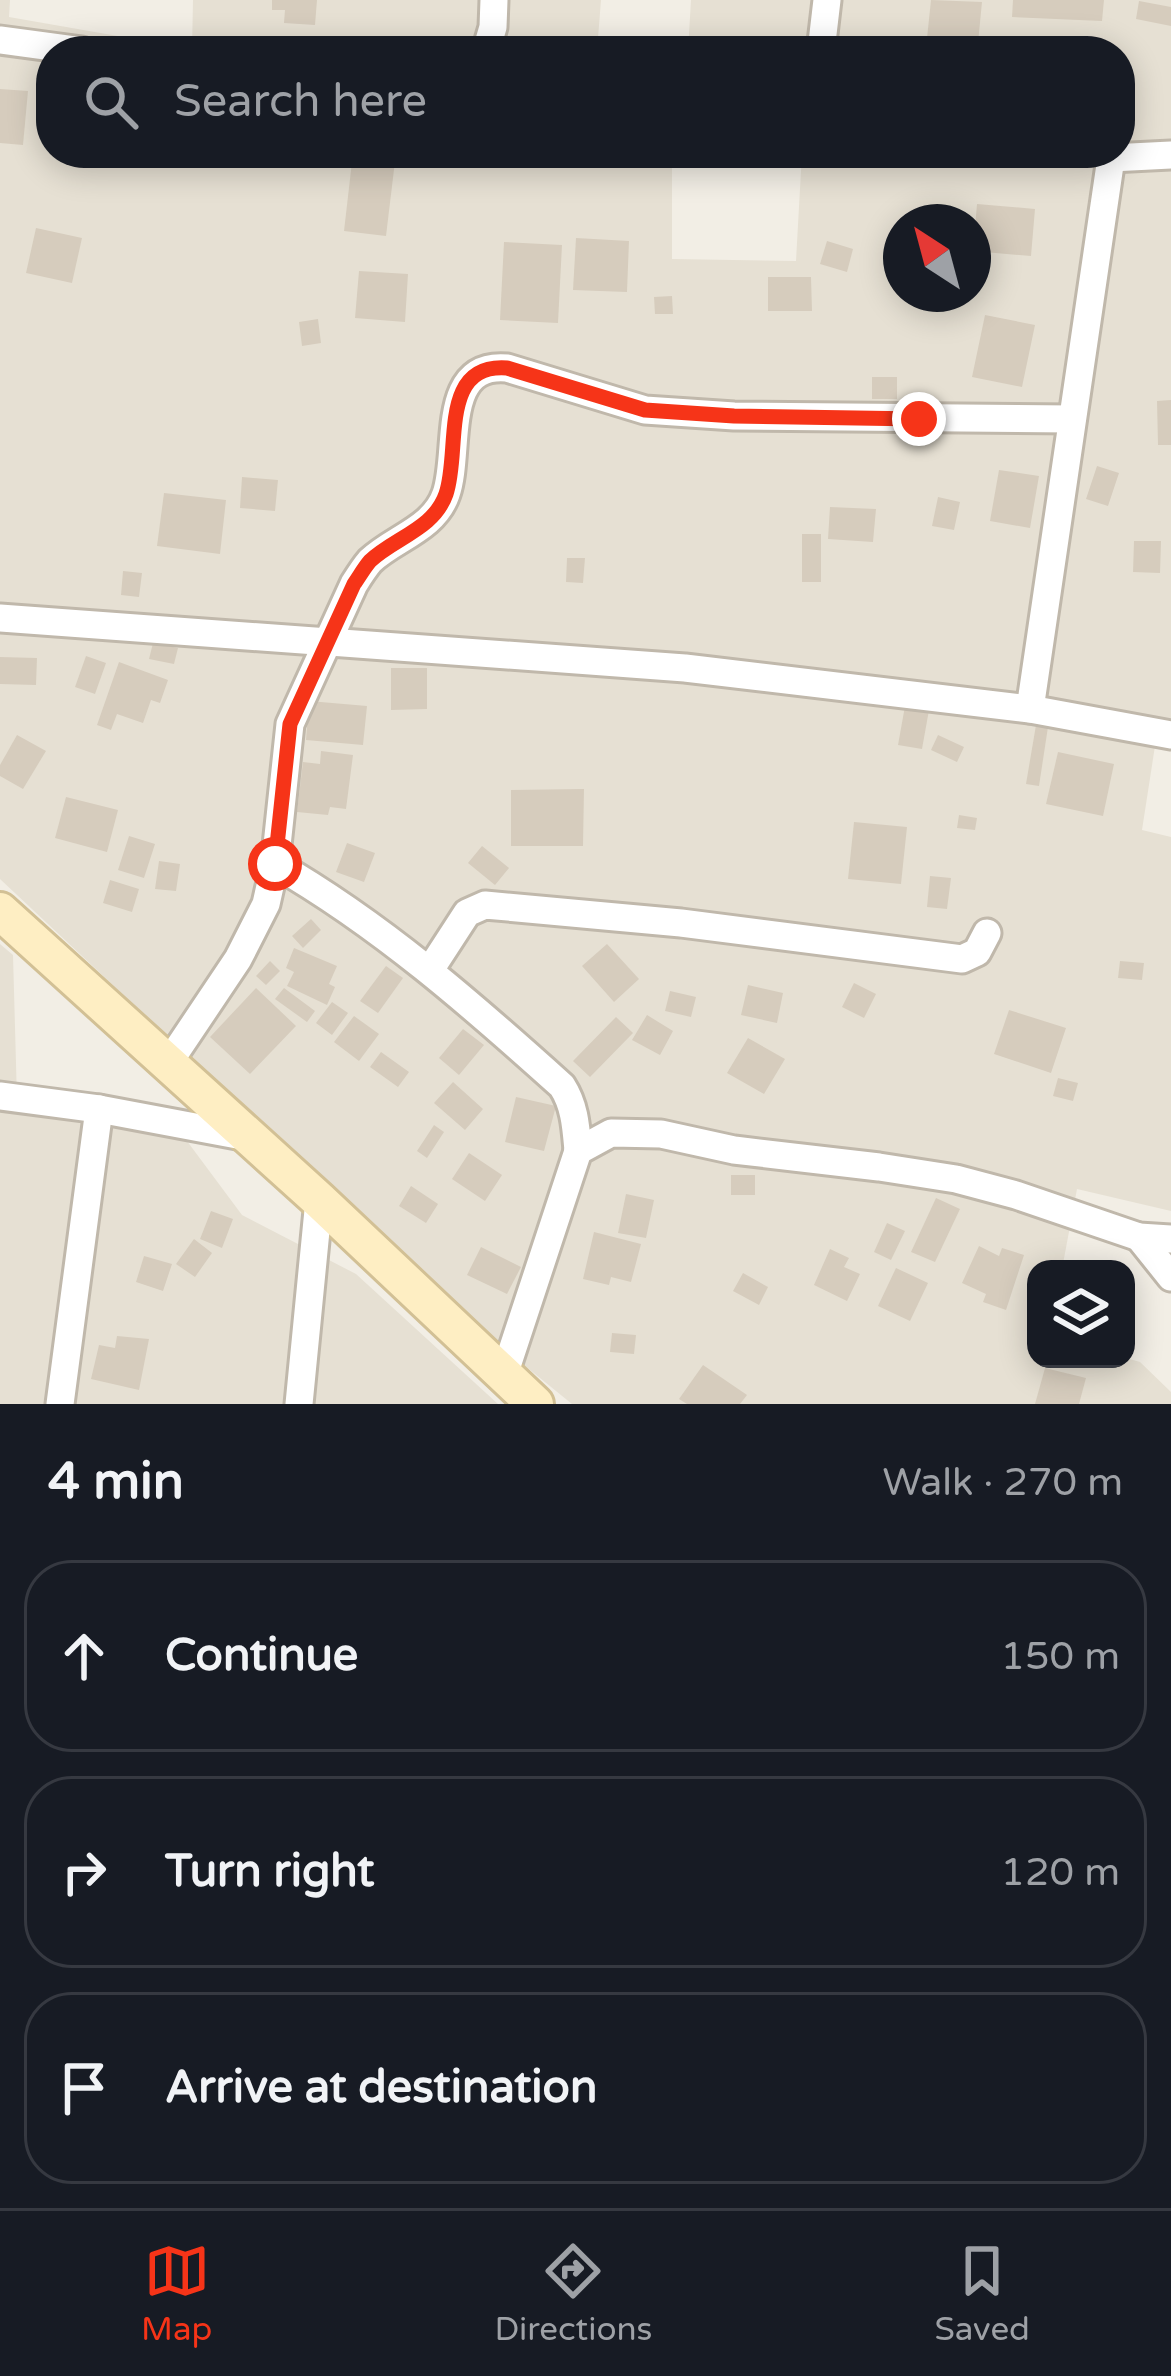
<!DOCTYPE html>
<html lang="en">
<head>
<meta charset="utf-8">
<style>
	body { margin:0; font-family:"Varela Round",sans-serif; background:#20242c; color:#f1f3f6 }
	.controls { position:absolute; right:36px; bottom:36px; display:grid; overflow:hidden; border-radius:24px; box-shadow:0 6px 30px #0003 }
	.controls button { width:108px; height:108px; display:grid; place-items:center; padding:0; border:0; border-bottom:3px solid #363941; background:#171b24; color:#f1f3f6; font:60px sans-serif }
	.compass { position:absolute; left:883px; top:204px; width:108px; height:108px; border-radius:50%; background:#171b24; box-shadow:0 6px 30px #0003; rotate:324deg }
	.stop { position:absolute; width:36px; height:36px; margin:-27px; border:9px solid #f63418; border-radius:50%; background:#fff }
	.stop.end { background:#f63418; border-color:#fff; box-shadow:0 3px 12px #0008 }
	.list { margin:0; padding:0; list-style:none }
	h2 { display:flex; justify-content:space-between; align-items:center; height:156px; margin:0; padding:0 48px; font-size:51px }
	h2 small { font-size:39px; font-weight:400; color:#9ea1a6 }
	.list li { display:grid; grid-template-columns:78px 1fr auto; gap:36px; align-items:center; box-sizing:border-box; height:192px; margin:0 24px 24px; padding:0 24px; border:3px solid #363941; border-radius:48px }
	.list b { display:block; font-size:45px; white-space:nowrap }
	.list em { font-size:39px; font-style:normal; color:#9ea1a6 }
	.icon { flex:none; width:66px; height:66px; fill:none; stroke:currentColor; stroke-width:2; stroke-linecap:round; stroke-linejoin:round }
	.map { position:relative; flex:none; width:1171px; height:1404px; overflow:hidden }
	.search { position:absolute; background:#171b24; box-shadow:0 6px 30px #0003; left:36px; right:36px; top:36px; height:132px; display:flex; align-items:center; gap:30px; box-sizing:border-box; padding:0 42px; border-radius:48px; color:#9ea1a6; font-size:45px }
	.sheet { height:804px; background:#171b24 }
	nav { display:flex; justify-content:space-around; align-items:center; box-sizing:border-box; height:168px; border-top:3px solid #363941; background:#171b24; font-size:33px; color:#9ea1a6 }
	nav a { display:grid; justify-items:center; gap:6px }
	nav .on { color:#f63418 }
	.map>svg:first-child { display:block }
</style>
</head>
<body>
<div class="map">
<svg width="1171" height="1404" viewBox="0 0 1171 1404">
	<rect width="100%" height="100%" fill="#f2eee5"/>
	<g fill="#e6e0d3" fill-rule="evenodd">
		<path d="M0 0H10L9 17 192 49 193 0H601L597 51H51V153H672V259L796 261 802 153H1120V51H688L691 0H1171V728L1155 746 1142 830 1171 837V1211L1077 1189 1062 1269H1036V1359L1126 1358 1140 1362 1171 1392V1404H572L476 1326 0 879ZM901 222H973V294H901Z"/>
		<path d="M0 944 13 955 17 1099 184 1137 242 1215 356 1274 498 1404H0Z"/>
	</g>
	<g fill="#d6ccbd">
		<path d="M272 0H317L315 25 284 23 285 10H272Z"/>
		<path d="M931 0 982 2 978 43 927 38Z"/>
		<path d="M1013 0H1104L1102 21 1012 17Z"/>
		<path d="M1139 1 1171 7V26L1136 19Z"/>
		<path d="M0 89 28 91 23 145 0 143Z"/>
		<path d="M353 153H396L386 236 344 231Z"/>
		<path d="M977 204 1035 209 1031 256 973 251Z"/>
		<path d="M36 228 82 238 72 283 26 273Z"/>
		<path d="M576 238 629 241 627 292 573 290Z"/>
		<path d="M827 241 853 249 847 272 820 264Z"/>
		<path d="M504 242 562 245 558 323 500 320Z"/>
		<path d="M359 271 408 274 405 322 355 318Z"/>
		<path d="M768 277H811L812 311H768Z"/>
		<path d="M672 296 673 314H655L654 297Z"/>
		<path d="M985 315 1035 325 1022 387 972 377Z"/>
		<path d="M318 319 321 343 302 346 299 322Z"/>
		<rect x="872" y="377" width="25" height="22"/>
		<path d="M1171 400V445H1158L1157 401Z"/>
		<path d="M1097 466 1119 473 1108 506 1086 499Z"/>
		<path d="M999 470 1039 476 1030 528 990 521Z"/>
		<path d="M242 477 278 480 275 511 240 508Z"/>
		<path d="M164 493 226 500 220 554 157 546Z"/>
		<path d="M938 497 960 502 954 530 932 526Z"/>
		<path d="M830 507 876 509 873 542 828 539Z"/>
		<rect x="802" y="534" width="19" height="48"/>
		<path d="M1134 541H1161L1160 573 1133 572Z"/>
		<path d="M567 558H585L583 583 566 582Z"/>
		<path d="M123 571 142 573 139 597 121 595Z"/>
		<path d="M153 643 178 648 174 664 149 659Z"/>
		<path d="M86 656 106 663 95 694 75 687Z"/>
		<path d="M0 657 37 658 36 685 0 684Z"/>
		<path d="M119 662 168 680 160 703 151 700 143 723 117 714 111 730 97 725Z"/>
		<path d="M391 668H427V709L391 710Z"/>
		<path d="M309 701 367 706 363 745 306 740Z"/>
		<path d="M905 706 929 710 922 749 898 745Z"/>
		<path d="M1036 725 1048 727 1039 786 1026 784Z"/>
		<path d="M17 735 46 751 23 789 0 776V765Z"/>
		<path d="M938 735 964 747 957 762 931 750Z"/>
		<path d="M321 751 353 755 346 809 330 807 328 815 297 812 303 762 320 764Z"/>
		<path d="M1058 752 1114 764 1103 816 1046 804Z"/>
		<path d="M584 789 583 846H511V790Z"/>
		<path d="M66 797 118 810 107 852 55 838Z"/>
		<path d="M959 815 977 818 975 830 957 828Z"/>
		<path d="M854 822 907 827 901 884 848 879Z"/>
		<path d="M129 836 155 844 144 878 118 870Z"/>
		<path d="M347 843 375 853 364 882 336 872Z"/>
		<path d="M482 846 509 868 495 885 468 863Z"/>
		<path d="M159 861 180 864 176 891 155 889Z"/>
		<path d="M930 876 951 878 947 909 927 907Z"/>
		<path d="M110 880 139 889 132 912 103 903Z"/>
		<path d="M311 919 321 930 303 948 292 936Z"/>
		<path d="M607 944 639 979 614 1002 582 966Z"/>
		<path d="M294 948 337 966 329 984 335 987 327 1005 287 986 294 972 286 968Z"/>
		<path d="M270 961 280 971 266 985 256 976Z"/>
		<path d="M1120 961 1144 963 1142 980 1118 978Z"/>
		<path d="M386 966 403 978 378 1013 360 1001Z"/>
		<path d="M854 983 876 994 864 1018 842 1007Z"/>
		<path d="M748 985 783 993 777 1023 741 1015Z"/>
		<path d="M256 988 296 1026 250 1074 210 1037Z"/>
		<path d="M284 988 315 1011 307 1022 275 999Z"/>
		<path d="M670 991 696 997 691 1017 665 1011Z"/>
		<path d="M332 1002 348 1013 332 1035 316 1023Z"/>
		<path d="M1009 1010 1066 1028 1051 1073 994 1054Z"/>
		<path d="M647 1015 673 1031 660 1055 632 1040Z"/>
		<path d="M354 1016 379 1034 359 1061 334 1042Z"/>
		<path d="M616 1017 633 1033 590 1077 573 1061Z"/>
		<path d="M463 1029 484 1045 459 1075 439 1058Z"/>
		<path d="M748 1038 785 1059 764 1094 727 1073Z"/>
		<path d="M381 1052 409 1072 398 1087 370 1067Z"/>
		<path d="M1058 1078 1078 1083 1073 1101 1053 1096Z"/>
		<path d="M453 1082 483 1109 465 1130 434 1103Z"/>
		<path d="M516 1097 556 1106 544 1151 505 1142Z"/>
		<path d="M434 1125 444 1132 427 1158 417 1151Z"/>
		<path d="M469 1153 502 1175 485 1201 452 1179Z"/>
		<rect x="731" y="1175" width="24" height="20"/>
		<path d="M411 1186 438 1204 426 1223 399 1206Z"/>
		<path d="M626 1194 654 1200 646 1238 618 1233Z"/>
		<path d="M936 1198 960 1209 935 1262 911 1252Z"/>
		<path d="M211 1211 233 1219 222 1248 200 1239Z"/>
		<path d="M887 1223 905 1231 891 1260 874 1252Z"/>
		<path d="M594 1232 641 1244 631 1282 611 1277 609 1285 583 1279Z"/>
		<path d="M194 1239 212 1253 195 1277 176 1264Z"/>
		<path d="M979 1246 999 1256 1002 1248 1024 1255 1006 1310 983 1302 986 1294 962 1283Z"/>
		<path d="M481 1247 521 1267 507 1294 467 1275Z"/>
		<path d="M830 1249 849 1258 844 1267 860 1274 847 1301 814 1285Z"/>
		<path d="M144 1256 172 1264 163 1291 136 1282Z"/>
		<path d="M896 1268 928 1283 910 1321 878 1306Z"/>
		<path d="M743 1273 768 1287 759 1305 733 1291Z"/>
		<path d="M612 1333 636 1335 634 1354 610 1352Z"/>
		<path d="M117 1336 149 1339 139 1390 91 1379 99 1345 115 1348Z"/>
		<path d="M703 1365 747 1395 740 1404H687L679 1399Z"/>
		<path d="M1045 1368 1086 1378 1079 1404H1035Z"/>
	</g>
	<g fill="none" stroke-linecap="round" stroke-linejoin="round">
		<defs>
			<g id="minor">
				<path d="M0 40 82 51"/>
				<path d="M486 51 493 27 494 0"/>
				<path d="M821 51 827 0"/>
				<path d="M1106 153 1111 158 1171 155"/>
				<path d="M0 618 685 668 1030 709 1171 735"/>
				<path d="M1030 709 1111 158"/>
				<path d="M275 864C381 925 472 1005 562 1086 575 1106 576 1128 578 1151"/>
				<path d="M430 970 467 913 485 905 681 923 962 959 977 952 987 933"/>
				<path d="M169 1062 238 959 266 904 275 864 290 724 354 584C359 576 364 568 370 561 394 538 434 529 446 494 461 452 439 362 507 368L645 410 734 416 1072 419"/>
				<path d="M0 1096 99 1109 248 1137"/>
				<path d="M1139 1237 1171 1277"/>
				<path d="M504 1375 578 1151 611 1133 661 1134 734 1150 879 1167 956 1179 1016 1195 1139 1237 1171 1239"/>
				<path d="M60 1404 99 1109"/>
				<path d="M299 1404 319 1200"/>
			</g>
			<path id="secondary" d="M0 911 319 1200 535 1404"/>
		</defs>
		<use href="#minor" stroke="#c0b8ab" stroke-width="33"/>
		<use href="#secondary" stroke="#d2c095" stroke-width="42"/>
		<use href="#minor" stroke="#fff" stroke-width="27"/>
		<use href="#secondary" stroke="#feeec3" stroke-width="36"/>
	</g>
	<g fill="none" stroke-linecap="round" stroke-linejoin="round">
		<path stroke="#f63418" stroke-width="15" d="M275 864 290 724 354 584C359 577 364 568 370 561 394 538 434 529 446 494 461 451 438 363 507 368L645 410 734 416 919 419"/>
	</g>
</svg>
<div class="controls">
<button><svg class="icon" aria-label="layers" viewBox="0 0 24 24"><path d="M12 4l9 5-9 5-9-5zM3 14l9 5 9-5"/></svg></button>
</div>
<svg class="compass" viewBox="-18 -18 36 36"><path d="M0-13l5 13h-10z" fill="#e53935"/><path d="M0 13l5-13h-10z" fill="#9ea1a6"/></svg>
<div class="stop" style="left:275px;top:864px"></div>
<div class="stop end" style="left:919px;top:419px"></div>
<div class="search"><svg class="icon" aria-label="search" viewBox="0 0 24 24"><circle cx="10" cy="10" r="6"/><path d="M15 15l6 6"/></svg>Search here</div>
</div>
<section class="sheet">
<h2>4 min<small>Walk · 270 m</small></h2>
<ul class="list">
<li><svg class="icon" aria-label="ahead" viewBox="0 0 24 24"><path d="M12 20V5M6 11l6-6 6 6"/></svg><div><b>Continue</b></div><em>150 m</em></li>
<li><svg class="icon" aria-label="right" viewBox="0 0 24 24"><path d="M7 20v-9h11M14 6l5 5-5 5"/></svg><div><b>Turn right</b></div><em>120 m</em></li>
<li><svg class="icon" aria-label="arrive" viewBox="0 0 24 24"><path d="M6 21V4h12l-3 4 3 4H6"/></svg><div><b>Arrive at destination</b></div></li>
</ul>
</section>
<nav>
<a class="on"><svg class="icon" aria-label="map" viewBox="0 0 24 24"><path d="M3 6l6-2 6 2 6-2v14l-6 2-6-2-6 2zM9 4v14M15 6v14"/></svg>Map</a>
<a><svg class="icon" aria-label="directions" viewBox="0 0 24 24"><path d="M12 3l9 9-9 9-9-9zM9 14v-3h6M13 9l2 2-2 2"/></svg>Directions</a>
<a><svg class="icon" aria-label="saved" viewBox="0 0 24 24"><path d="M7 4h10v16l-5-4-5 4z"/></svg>Saved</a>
</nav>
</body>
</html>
